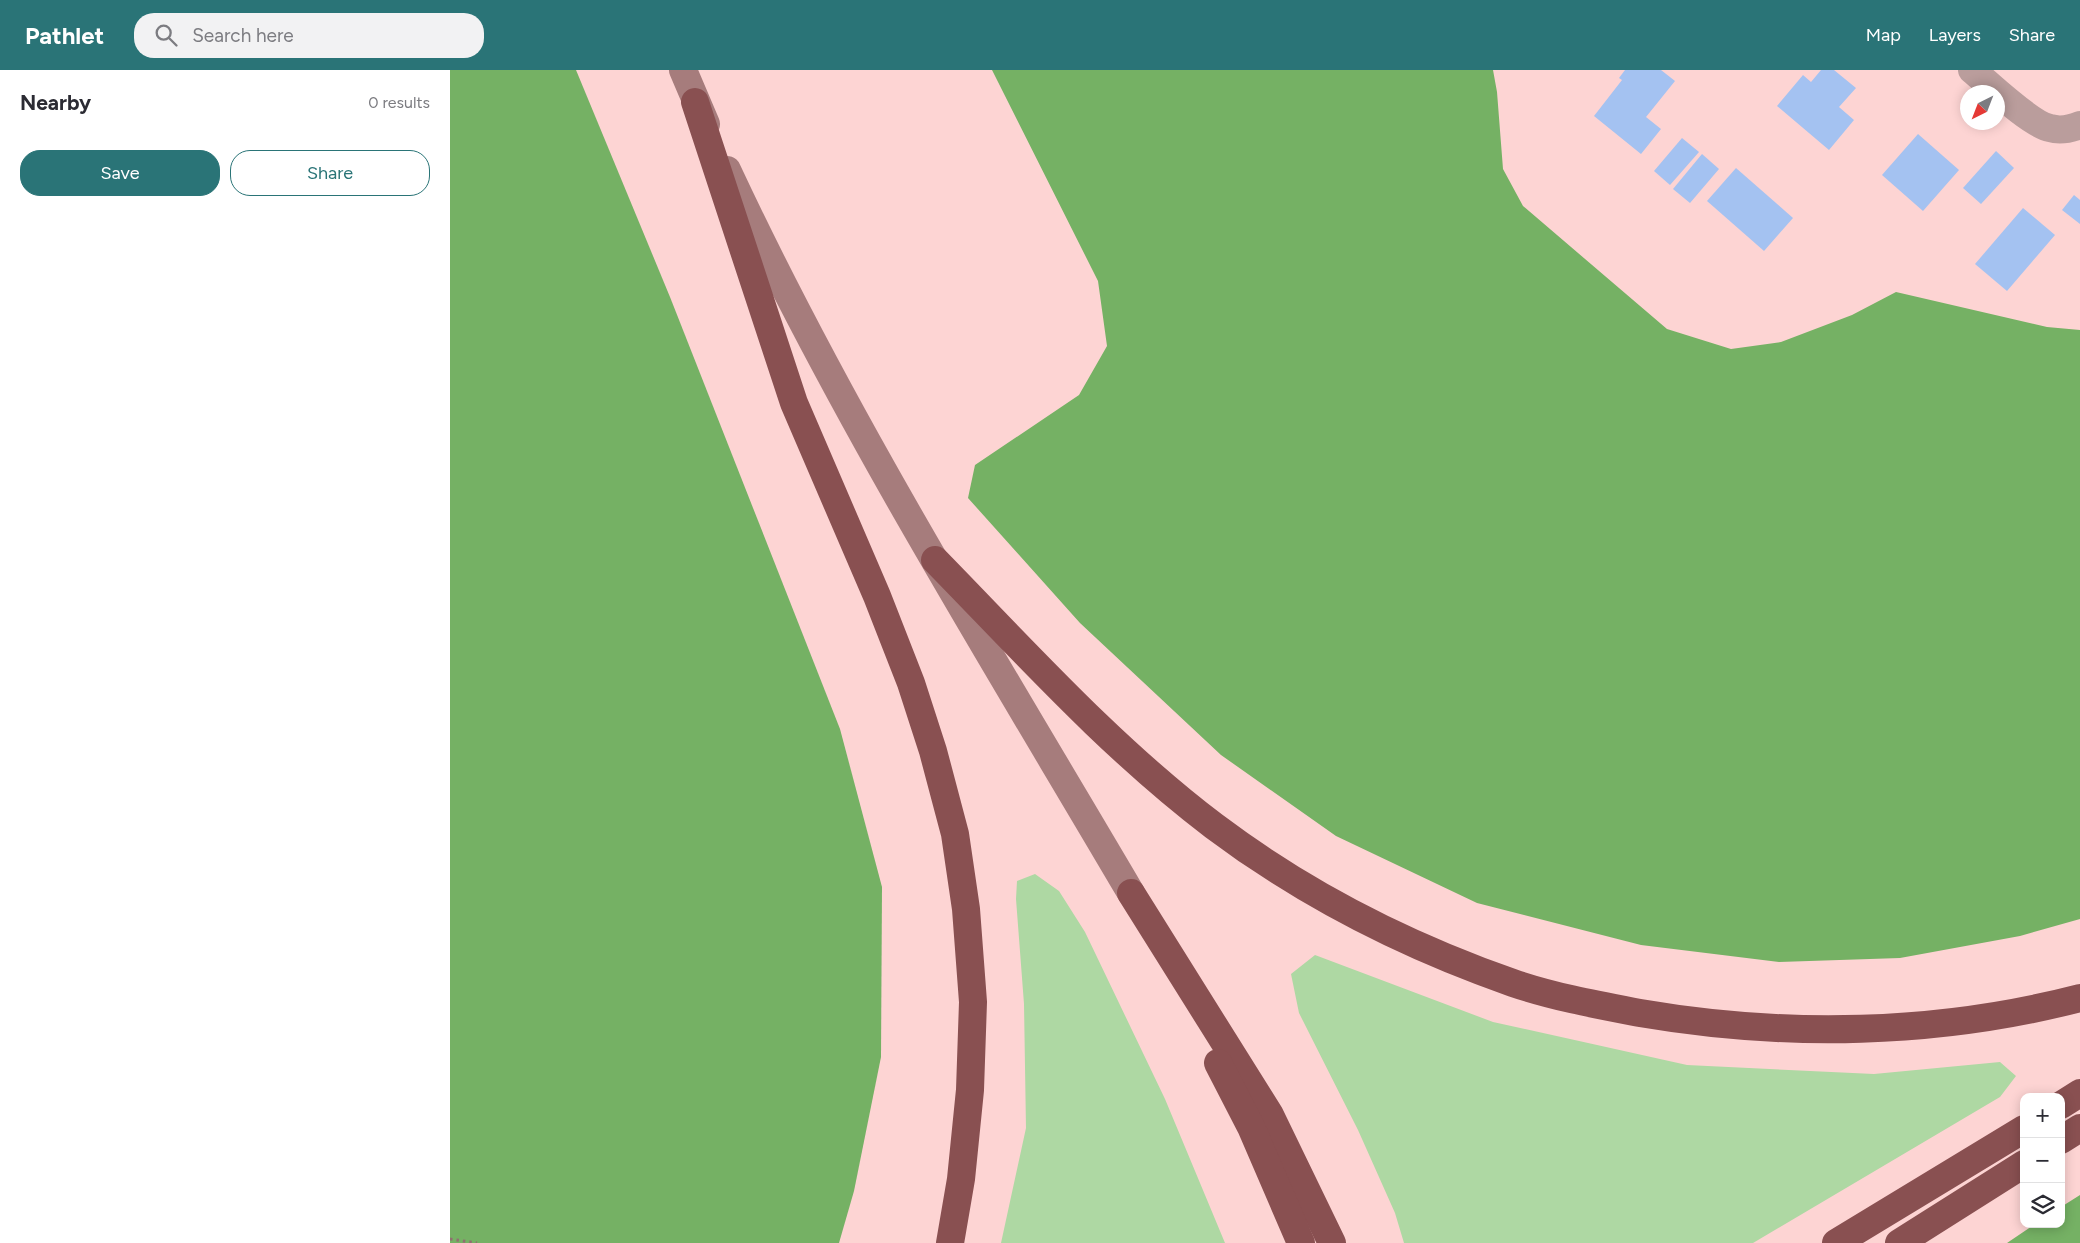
<!DOCTYPE html>
<html lang="en">
<head>
<meta charset="utf-8">
<style>
	body { margin:0; font-family:Figtree,sans-serif; background:#f2f2f3; color:#2b2b33 }
	.controls { position:absolute; right:15px; bottom:15px; display:grid; overflow:hidden; border-radius:10px; box-shadow:0 2px 12px #0003 }
	.controls button { width:45px; height:45px; display:grid; place-items:center; padding:0; border:0; border-bottom:1px solid #e1e1e2; background:#fff; color:#2b2b33; font:25px sans-serif }
	.compass { position:absolute; left:1510px; top:15px; width:45px; height:45px; border-radius:50%; background:#fff; box-shadow:0 2px 12px #0003; rotate:222deg }
	.list { margin:0; padding:0; list-style:none }
	h2 { display:flex; justify-content:space-between; align-items:center; height:65px; margin:0; padding:0 20px; font-size:21px }
	h2 small { font-size:16px; font-weight:400; color:#7c7c81 }
	.actions { display:flex; gap:10px; padding:15px 20px }
	.actions a { flex:1; padding:11px 0; border:1px solid #2a7477; border-radius:20px; text-align:center; font-size:18px; color:#2a7477 }
	.actions .main { background:#2a7477; color:#fff }
	.icon { flex:none; width:28px; height:28px; fill:none; stroke:currentColor; stroke-width:2; stroke-linecap:round; stroke-linejoin:round }
	.map { position:relative; flex:none; width:1630px; height:1173px; overflow:hidden }
	header { display:flex; align-items:center; gap:30px; box-sizing:border-box; height:70px; padding:0 25px; background:#2a7477; color:#fff }
	header strong { font-size:24px }
	nav { display:flex; gap:28px; margin-inline-start:auto; font-size:18px }
	.search { width:350px; height:45px; background:#f2f2f3; display:flex; align-items:center; gap:12px; box-sizing:border-box; padding:0 18px; border-radius:20px; color:#7c7c81; font-size:19px }
	main { display:flex }
	aside { flex:1; background:#fff }
	.map>svg:first-child { display:block }
</style>
</head>
<body>
<header>
<strong>Pathlet</strong>
<div class="search"><svg class="icon" aria-label="search" viewBox="0 0 24 24"><circle cx="10" cy="10" r="6"/><path d="M15 15l6 6"/></svg>Search here</div>
<nav><a>Map</a><a>Layers</a><a>Share</a></nav>
</header>
<main>
<aside>
<h2>Nearby<small>0 results</small></h2>
<ul class="list">
</ul>
<div class="actions"><a class="main">Save</a><a>Share</a></div>
</aside>
<div class="map">
<svg width="1630" height="1173" viewBox="0 0 1630 1173">
	<rect width="100%" height="100%" fill="#fdd4d3"/>
	<g fill="#aed8a3">
		<path d="M585 804 609 821 635 862 715 1029 775 1173H551L576 1058 574 934 566 829 567 811Z"/>
		<path d="M865 885 1043 952 1237 995 1424 1004 1550 992 1566 1006 1550 1027 1303 1173H954L945 1143 908 1060 849 943 841 904Z"/>
	</g>
	<g fill="#75b164">
		<path d="M0 0H126L220 227 390 659 432 817 431 987 404 1121 389 1173H0Z"/>
		<path d="M542 0H1043L1047 22 1053 99 1073 136 1217 259 1281 279 1331 272 1402 245 1446 222 1597 257 1630 260V849L1570 866 1450 888 1329 892 1191 875 1027 833 886 766 771 685 630 553 518 428 525 395 629 325 657 276 648 211Z"/>
		<path d="M1630 1125V1173H1557L1585 1154H1611V1137Z"/>
	</g>
	<g fill="#a4c2f1">
		<path d="M1175 0H1211L1225 11 1196 47 1211 59 1191 84 1144 46 1172 10 1169 8Z"/>
		<path d="M1371 0H1384L1406 18 1389 37 1404 50 1379 80 1327 36 1353 5 1361 12Z"/>
		<path d="M1468 64 1509 100 1473 141 1432 105Z"/>
		<path d="M1232 68 1249 82 1220 115 1204 101Z"/>
		<path d="M1546 81 1564 98 1531 134 1513 118Z"/>
		<path d="M1252 84 1269 99 1240 133 1223 119Z"/>
		<path d="M1286 98 1343 148 1314 181 1257 131Z"/>
		<path d="M1624 125 1630 130V154L1612 140Z"/>
		<path d="M1573 138 1605 165 1557 221 1525 194Z"/>
	</g>
	<g fill="none" stroke-linecap="round" stroke-linejoin="round">
		<path stroke="#907070" stroke-width="3" stroke-dasharray="2.5 4" stroke-linecap="butt" d="M0 1169 27 1173"/>
		<path stroke="#ba9d9c" stroke-width="28" d="M1522 0C1539 14 1580 54 1600 58 1610 61 1620 59 1630 55"/>
		<g stroke="#a67c7c" stroke-width="28">
			<path d="M233 0 256 54"/>
			<path d="M277 100C394 350 541 585 681 823"/>
		</g>
		<g stroke="#895051" stroke-width="28">
			<path d="M245 32 344 333 427 526 461 613 483 681 505 764 516 839 523 932 520 1020 511 1109 500 1173"/>
			<path d="M485 490C575 582 661 678 764 756 853 823 957 876 1063 913 1104 927 1148 935 1190 943 1336 968 1487 965 1630 928"/>
			<path d="M681 823 820 1045 882 1173"/>
			<path d="M768 993 801 1057 851 1173"/>
			<path d="M1611 1035 1630 1023"/>
			<path d="M1611 1070 1630 1058"/>
			<path d="M1386 1173 1574 1059"/>
			<path d="M1449 1173 1574 1094"/>
		</g>
	</g>
</svg>
<div class="controls">
<button>+</button>
<button>−</button>
<button><svg class="icon" aria-label="layers" viewBox="0 0 24 24"><path d="M12 4l9 5-9 5-9-5zM3 14l9 5 9-5"/></svg></button>
</div>
<svg class="compass" viewBox="-18 -18 36 36"><path d="M0-13l5 13h-10z" fill="#e53935"/><path d="M0 13l5-13h-10z" fill="#7c7c81"/></svg>
</div>
</main>
</body>
</html>
